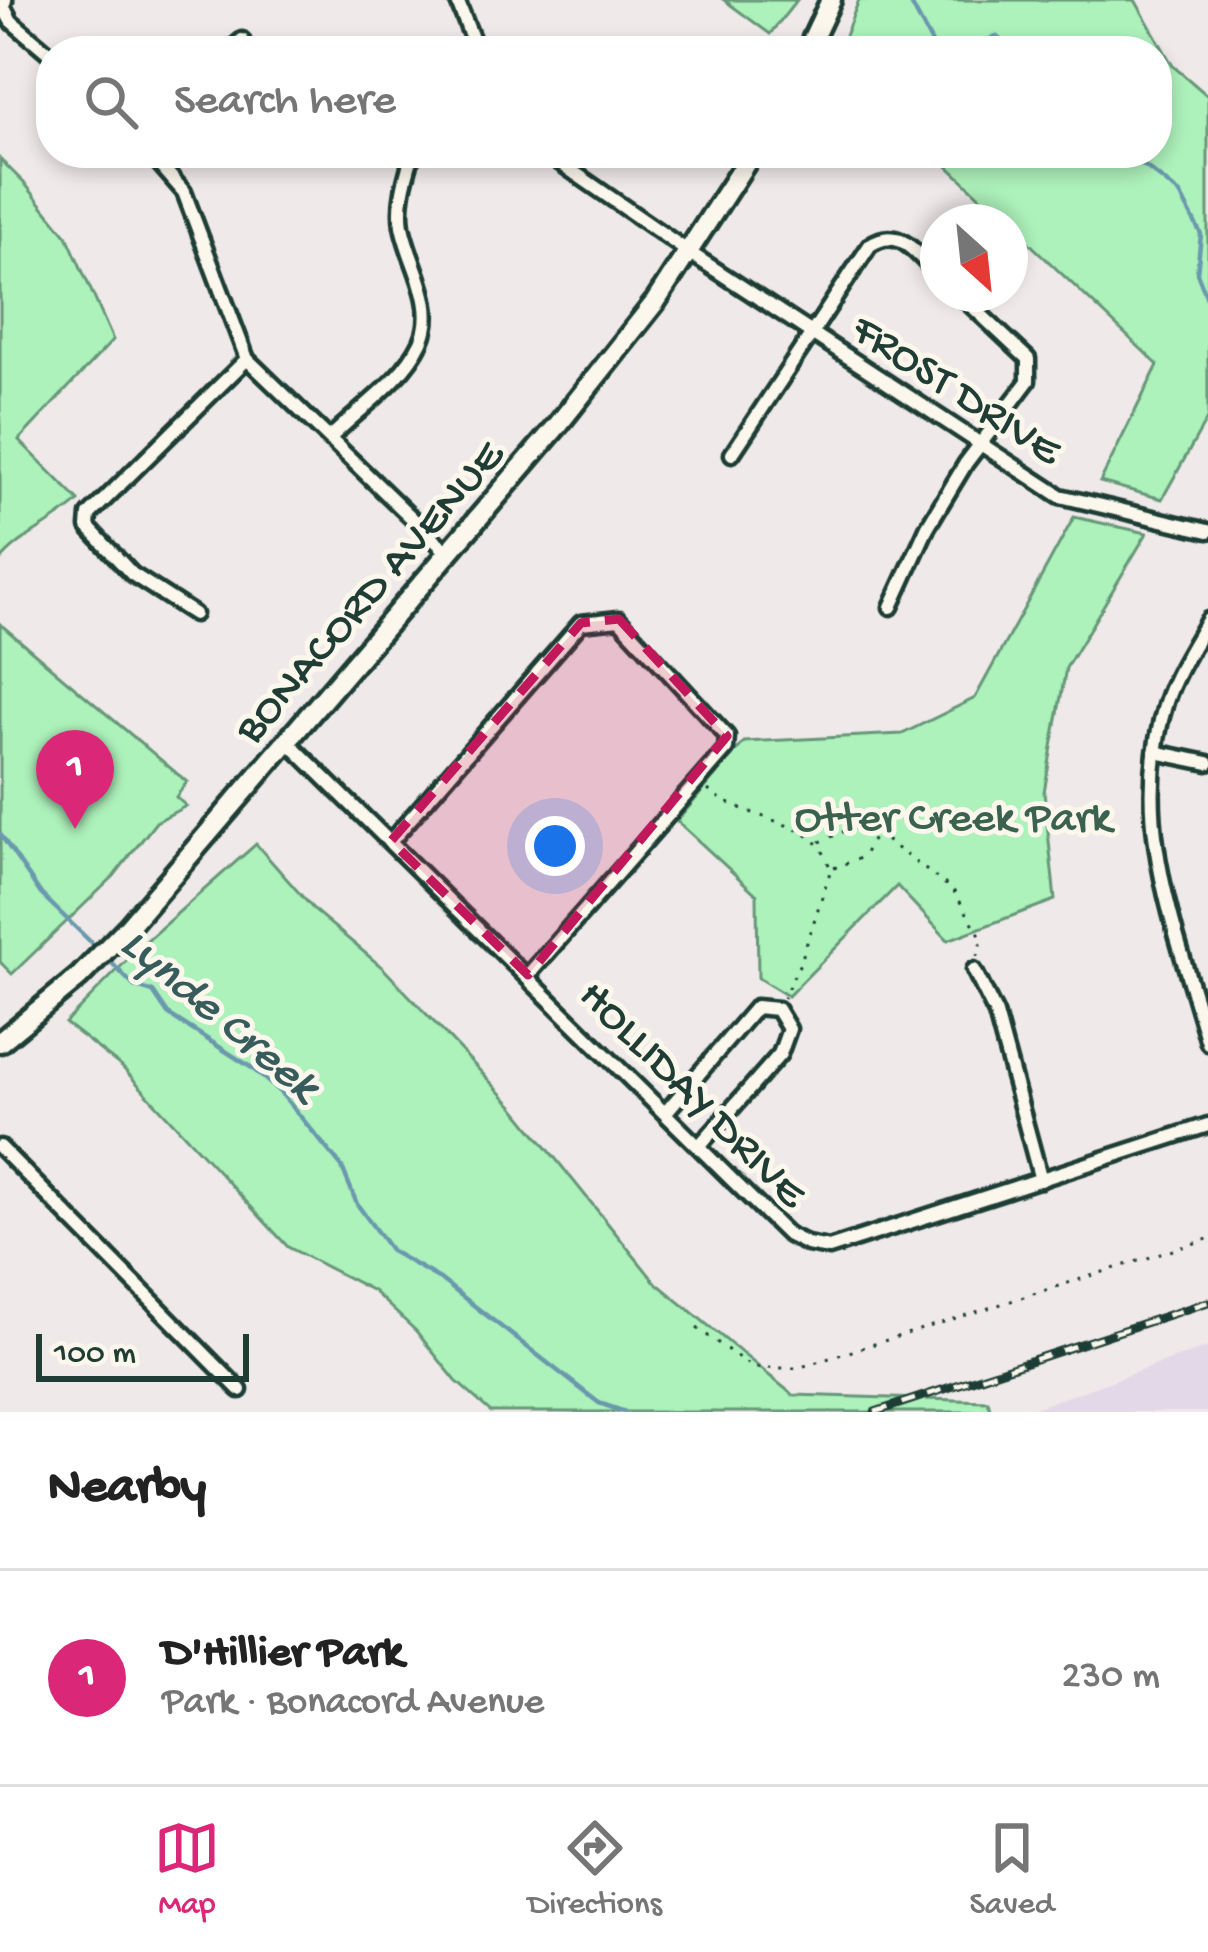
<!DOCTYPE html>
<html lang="en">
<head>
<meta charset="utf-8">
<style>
	body { margin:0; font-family:"Gochi Hand",sans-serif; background:#f2f2f2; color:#222 }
	.compass { position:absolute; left:920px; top:204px; width:108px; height:108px; border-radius:50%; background:#fff; box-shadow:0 6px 18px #0003; rotate:153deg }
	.scale { position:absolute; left:36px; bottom:30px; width:213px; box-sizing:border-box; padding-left:12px; border:6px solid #1f3d34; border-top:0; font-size:33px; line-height:42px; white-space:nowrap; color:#1f3d34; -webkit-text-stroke:9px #fbf7ec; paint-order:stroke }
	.you { position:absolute; left:555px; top:846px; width:42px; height:42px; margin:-30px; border:9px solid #fff; border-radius:50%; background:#1a73e8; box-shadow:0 0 0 18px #1a73e833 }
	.badge { display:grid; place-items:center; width:78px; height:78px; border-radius:50%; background:#db2777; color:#fff; font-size:39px; font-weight:700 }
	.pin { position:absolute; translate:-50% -99px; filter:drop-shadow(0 3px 6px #0008) }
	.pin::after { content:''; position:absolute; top:63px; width:42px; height:36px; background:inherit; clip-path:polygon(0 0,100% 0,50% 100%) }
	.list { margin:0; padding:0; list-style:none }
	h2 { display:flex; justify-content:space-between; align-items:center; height:156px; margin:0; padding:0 48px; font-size:51px }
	h2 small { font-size:39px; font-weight:400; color:#767676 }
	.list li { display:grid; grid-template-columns:78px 1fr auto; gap:36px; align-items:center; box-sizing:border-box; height:216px; padding:0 48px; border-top:3px solid #e0e0e0 }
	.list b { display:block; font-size:45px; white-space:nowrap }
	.list p { margin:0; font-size:39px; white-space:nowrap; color:#767676 }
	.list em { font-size:39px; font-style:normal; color:#767676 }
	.icon { flex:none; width:66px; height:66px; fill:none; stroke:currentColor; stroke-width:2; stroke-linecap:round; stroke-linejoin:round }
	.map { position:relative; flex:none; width:1208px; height:1412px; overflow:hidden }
	.search { position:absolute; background:#fff; box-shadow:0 6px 18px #0003; left:36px; right:36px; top:36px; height:132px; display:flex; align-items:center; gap:30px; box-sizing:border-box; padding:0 42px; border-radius:48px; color:#767676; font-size:45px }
	.sheet { height:372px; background:#fff }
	nav { display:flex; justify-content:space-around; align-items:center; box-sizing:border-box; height:168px; border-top:3px solid #e0e0e0; background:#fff; font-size:33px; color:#767676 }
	nav a { display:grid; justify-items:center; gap:6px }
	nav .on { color:#db2777 }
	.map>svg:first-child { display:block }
</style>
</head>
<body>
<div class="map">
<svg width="1208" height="1412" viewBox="0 0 1208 1412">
	<rect width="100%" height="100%" fill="#f0e9ea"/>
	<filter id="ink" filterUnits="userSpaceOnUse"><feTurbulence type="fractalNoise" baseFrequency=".00833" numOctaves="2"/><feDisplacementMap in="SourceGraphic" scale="24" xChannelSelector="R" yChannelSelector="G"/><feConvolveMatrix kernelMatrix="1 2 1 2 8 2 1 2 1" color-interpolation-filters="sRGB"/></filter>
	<g filter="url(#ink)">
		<path fill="#e3d8e8" d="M1208 1347V1412H1023Z"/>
		<g fill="#adf1bb" stroke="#669778" stroke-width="3">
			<path d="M724 0H797L770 34Z"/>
			<path d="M859 0H1135L1173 66 1208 96V417L1162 499 1100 482 1158 365 934 153H1157V51H839Z"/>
			<path d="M0 159 26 185 67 236 113 340 19 440 79 501C53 525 21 535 0 561Z"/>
			<path d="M1074 517 1147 533 1066 668 1044 792 1055 900 948 940 897 886 788 996 758 978 757 895 677 821 744 742 902 734 975 698Z"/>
			<path d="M0 624 187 782 176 797 186 806 156 822 114 876 12 974 0 962Z"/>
			<path d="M256 844 315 911 383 968 514 1107 655 1282 793 1395 988 1401 991 1412H491L456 1381 416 1331 373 1291 288 1247 122 1067 65 1023 147 940Z"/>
		</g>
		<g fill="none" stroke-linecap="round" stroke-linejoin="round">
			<g stroke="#6b99ad" stroke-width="4.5">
				<path d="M909 0 936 51"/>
				<path d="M966 51 996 36 1012 51"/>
				<path d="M1047 153 1103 154 1145 166 1180 194 1201 234 1197 273 1208 301"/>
				<path d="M0 834 41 894 99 950"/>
				<path d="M107 958 134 986 153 992 168 1014 252 1068 281 1093 342 1167 357 1204 391 1251 440 1279 599 1403 625 1412"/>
			</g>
			<defs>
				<g id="street">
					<path d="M5 0 3 6 11 21 51 55"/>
					<path d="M457 0 477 51"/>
					<path d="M229 51 242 40"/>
					<path d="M150 153 184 192 247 359 448 553"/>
					<path d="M546 153 690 253 1060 496 1208 531"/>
					<path d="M331 437C360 408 403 380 421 342 439 304 409 264 402 226 398 201 406 177 413 153"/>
					<path d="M732 454 870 245C900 225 916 254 938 275"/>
					<path d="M891 607 928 526 966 463 1028 381V359L959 294"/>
					<path d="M194 614 132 574 88 527 89 515 247 359"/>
					<path d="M1208 620C1193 646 1175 674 1166 702 1129 822 1176 927 1208 1043"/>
					<path d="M287 741 787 1234 807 1244 829 1248 1208 1125"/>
					<path d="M1155 752 1208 763"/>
					<path d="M391 841 581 623 619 619 727 736 726 749 528 975"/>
					<path d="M974 970 996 1014 1041 1180"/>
					<path d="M666 1112 756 1007 777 1009 789 1029 780 1054 700 1145"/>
					<path d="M0 1147 240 1390"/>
				</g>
				<g id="secondary">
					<path d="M807 51 831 0"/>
					<path d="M0 1042 79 977 128 927 557 426 656 301 752 153"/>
				</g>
			</defs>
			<use href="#street" stroke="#1f3d34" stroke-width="21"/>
			<use href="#secondary" stroke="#1f3d34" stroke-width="27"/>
			<g stroke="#1f3d34" stroke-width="3" stroke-dasharray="3 9" stroke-linecap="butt">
				<path d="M708 790C738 815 791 819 817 843 823 848 827 862 831 869L801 961 783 998"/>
				<path d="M820 842 852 828 876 833 953 890 982 938 977 956"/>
				<path d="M834 868 863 857 875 834"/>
				<path d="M697 1328 753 1368H798L1208 1239"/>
			</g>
			<use href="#street" stroke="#fbf7ec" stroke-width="12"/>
			<use href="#secondary" stroke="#fbf7ec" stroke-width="18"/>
			<defs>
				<path id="rail" d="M875 1412 1208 1302"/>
			</defs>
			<use href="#rail" stroke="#1f3d34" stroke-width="9"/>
			<use href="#rail" stroke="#fbf7ec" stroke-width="4.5" stroke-dasharray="14" stroke-linecap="butt"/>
		</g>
	</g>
	<path fill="#c2185b" fill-opacity="0.2" stroke="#c2185b" stroke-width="9" stroke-dasharray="24 15" stroke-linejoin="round" d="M619 619 727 736 528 975 391 841 581 623Z"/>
	<g text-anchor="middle" stroke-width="10" stroke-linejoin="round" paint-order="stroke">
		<g font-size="45" fill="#1f3d34" stroke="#fbf7ec">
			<text transform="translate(959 386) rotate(33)" y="16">FROST DRIVE</text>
			<text transform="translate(366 589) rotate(-49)" y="16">BONACORD AVENUE</text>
			<text transform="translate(696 1091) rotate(45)" y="16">HOLLIDAY DRIVE</text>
		</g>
		<g font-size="45" fill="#3b614f" stroke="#fbf7ec">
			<text x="953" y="829">Otter Creek Park</text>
		</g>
		<g font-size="48" font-style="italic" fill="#385c5c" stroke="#fbf7ec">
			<text transform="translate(223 1011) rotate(40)" y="17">Lynde Creek</text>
		</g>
	</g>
</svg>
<svg class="compass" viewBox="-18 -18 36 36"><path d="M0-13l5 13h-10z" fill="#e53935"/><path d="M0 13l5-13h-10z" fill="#767676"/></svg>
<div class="scale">100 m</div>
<div class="you"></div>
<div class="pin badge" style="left:75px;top:829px">1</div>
<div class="search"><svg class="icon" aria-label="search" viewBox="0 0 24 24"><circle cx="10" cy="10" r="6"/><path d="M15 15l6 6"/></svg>Search here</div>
</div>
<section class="sheet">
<h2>Nearby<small></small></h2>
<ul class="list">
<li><span class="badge">1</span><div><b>D'Hillier Park</b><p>Park · Bonacord Avenue</p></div><em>230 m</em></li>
</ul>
</section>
<nav>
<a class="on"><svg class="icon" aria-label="map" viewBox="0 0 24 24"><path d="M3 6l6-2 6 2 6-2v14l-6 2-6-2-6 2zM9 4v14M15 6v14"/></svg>Map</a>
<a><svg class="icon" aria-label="directions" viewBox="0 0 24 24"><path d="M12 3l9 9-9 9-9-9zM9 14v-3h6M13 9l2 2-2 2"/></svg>Directions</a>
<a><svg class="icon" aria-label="saved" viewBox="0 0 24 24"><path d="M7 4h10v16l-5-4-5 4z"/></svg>Saved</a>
</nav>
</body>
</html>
